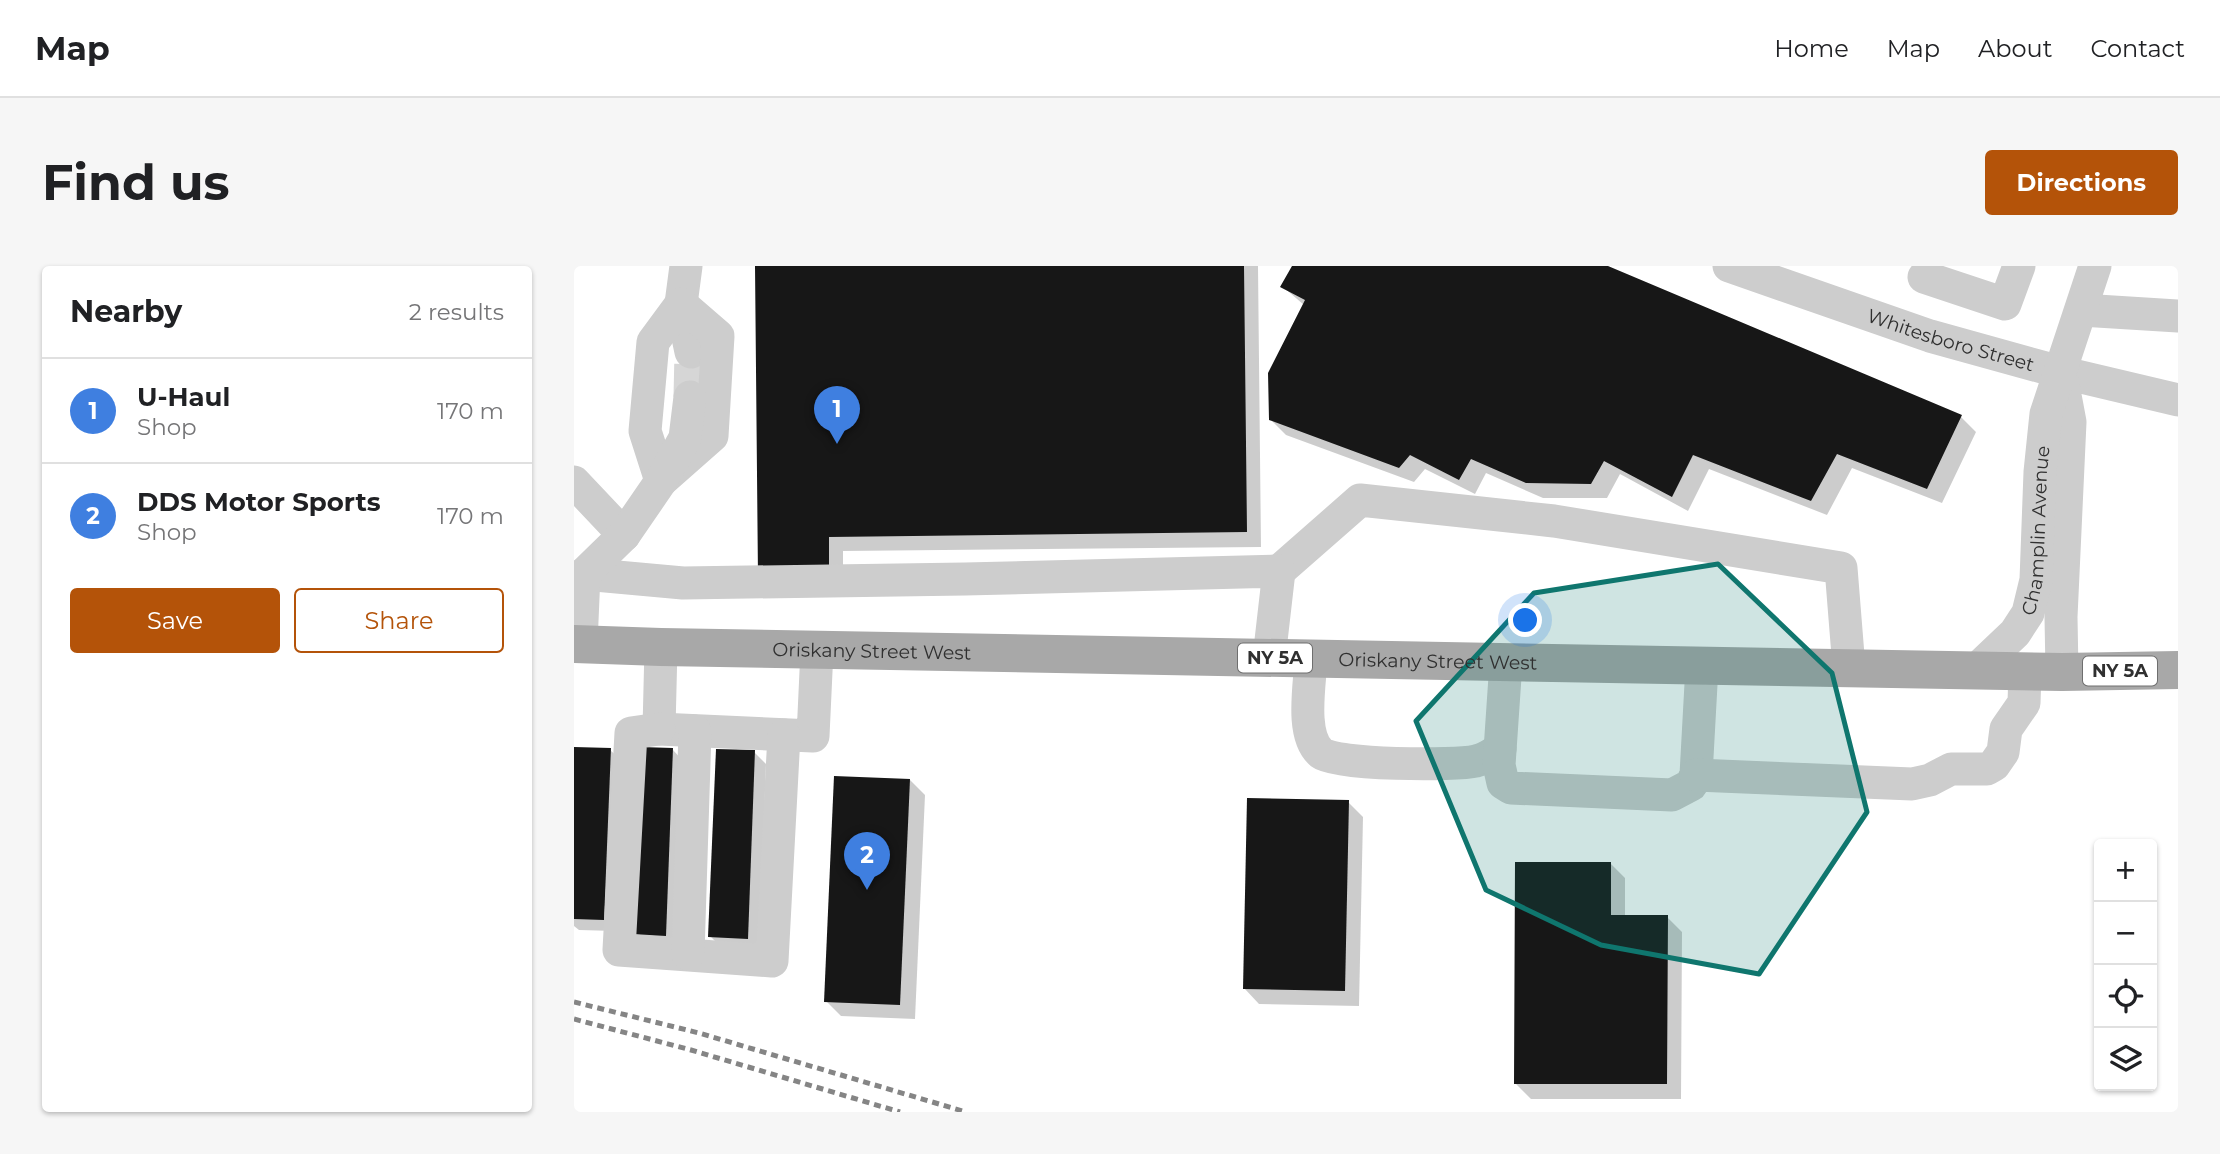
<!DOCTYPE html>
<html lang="en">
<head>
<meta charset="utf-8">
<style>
	body { margin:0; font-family:Montserrat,sans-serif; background:#f6f6f6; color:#202124 }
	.controls { position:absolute; right:21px; bottom:21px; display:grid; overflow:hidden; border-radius:7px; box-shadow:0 2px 5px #0004 }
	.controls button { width:63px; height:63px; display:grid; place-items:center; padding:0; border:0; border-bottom:2px solid #e0e0e0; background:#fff; color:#202124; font:35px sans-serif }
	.you { position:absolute; left:952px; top:355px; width:24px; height:24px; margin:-18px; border:5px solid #fff; border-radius:50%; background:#1a73e8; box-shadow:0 0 0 10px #1a73e833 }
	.badge { display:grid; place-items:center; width:46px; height:46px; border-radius:50%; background:#b45309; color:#fff; font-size:23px; font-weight:700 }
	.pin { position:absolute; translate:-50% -58px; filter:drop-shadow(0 2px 4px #0008) }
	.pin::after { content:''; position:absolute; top:37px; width:24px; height:21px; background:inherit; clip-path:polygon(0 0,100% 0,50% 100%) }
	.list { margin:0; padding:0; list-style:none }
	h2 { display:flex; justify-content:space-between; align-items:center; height:91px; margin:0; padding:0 28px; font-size:30px }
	h2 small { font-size:23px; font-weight:400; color:#757577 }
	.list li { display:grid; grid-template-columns:46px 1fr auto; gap:21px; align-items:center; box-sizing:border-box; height:105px; padding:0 28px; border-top:2px solid #e0e0e0 }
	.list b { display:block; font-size:26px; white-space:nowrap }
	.list p { margin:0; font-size:23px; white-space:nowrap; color:#757577 }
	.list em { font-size:23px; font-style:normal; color:#757577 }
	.actions { display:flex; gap:14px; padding:21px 28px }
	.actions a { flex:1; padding:16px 0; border:2px solid #b45309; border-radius:7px; text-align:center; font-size:24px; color:#b45309 }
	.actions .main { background:#b45309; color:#fff }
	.icon { flex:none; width:38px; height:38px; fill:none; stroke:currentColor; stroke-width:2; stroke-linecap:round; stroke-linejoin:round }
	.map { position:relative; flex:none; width:1604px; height:846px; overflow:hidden; border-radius:7px }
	header { display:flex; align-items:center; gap:42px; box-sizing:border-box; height:98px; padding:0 35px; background:#fff; border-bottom:2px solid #e0e0e0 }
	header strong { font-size:33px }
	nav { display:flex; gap:38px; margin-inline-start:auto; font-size:24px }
	.intro { display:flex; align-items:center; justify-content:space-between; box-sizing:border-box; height:168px; padding:0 42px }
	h1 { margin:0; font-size:49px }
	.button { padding:18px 32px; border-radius:7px; background:#b45309; color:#fff; font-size:24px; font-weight:700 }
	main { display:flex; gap:42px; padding:0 42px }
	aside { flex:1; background:#fff; border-radius:7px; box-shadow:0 2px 5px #0004 }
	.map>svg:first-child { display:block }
</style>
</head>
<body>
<header>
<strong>Map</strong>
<nav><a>Home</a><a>Map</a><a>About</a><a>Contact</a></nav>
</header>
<div class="intro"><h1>Find us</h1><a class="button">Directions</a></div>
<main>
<aside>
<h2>Nearby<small>2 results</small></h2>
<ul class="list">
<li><span class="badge" style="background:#3f7fe0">1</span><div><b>U-Haul</b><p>Shop</p></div><em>170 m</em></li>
<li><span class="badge" style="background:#3f7fe0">2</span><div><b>DDS Motor Sports</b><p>Shop</p></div><em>170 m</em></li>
</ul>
<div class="actions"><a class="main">Save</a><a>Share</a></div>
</aside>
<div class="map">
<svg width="1604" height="846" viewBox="0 0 1604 846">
	<rect width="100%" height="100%" fill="#fff"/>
	<g fill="#0003">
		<path d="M183 0H684L687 281 269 285V326L201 327Z"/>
		<path d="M720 0H1030L1387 151 1402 166 1368 237 1278 202 1253 249 1135 203 1114 245 1046 208 1033 232H969L912 207 901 228 851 203 840 216 712 169 696 153 730 39 708 20Z"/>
		<path d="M0 482 36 484 48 495 41 665 5 664 0 660Z"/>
		<path d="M99 484 110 496 103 681 72 680 60 668Z"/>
		<path d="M180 486 192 498 185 684 148 682 136 670Z"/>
		<path d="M336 514 351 529 341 753 267 750 252 735Z"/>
		<path d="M774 536 789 551 785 740 685 738 670 722Z"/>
		<path d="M1036 597 1051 612V651H1093L1108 666 1107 833H957L942 818Z"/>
	</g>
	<g fill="#171717">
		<path d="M181 0H670L673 266 255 271V312H184Z"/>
		<path d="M718 0H1034L1388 149 1353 223 1263 188 1237 235 1119 189 1098 231 1030 195 1017 218 952 217 897 193 885 214 836 189 825 202 695 154 694 107 731 34 706 21Z"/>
		<path d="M0 481 37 482 30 654 0 653Z"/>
		<path d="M66 481 99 482 92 670 59 668Z"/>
		<path d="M142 483 181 484 174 673 134 671Z"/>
		<path d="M260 510 336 513 326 739 250 736Z"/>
		<path d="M673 532 775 534 771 725 669 723Z"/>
		<path d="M941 596H1037V649H1094L1093 818H940Z"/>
	</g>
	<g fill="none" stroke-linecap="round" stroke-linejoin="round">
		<path stroke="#d6d6d6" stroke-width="33" stroke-dasharray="33 17" stroke-linecap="butt" d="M116 131 117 86"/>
		<g stroke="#cdcdcd" stroke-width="33">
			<path d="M112 0 107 38 117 86"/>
			<path id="s1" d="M1155 0 1356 70 1486 106 1604 134"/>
			<path d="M1350 11 1431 38 1445 0"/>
			<path d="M107 38 144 70 138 170 87 215 71 165 79 76Z"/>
			<path d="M1507 44 1604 50"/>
			<path d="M1487 108 1496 156 1487 351 1488 406"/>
			<path d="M0 216 50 269"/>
			<path d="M705 305 786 234 980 255 1267 302 1275 402"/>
			<path d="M10 308 109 317 391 313 705 305 695 392"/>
			<path d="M7 378 10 308 50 269 87 215 111 172 116 131"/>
			<path d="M87 381 85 463 239 470 243 384"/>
			<path d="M737 393C736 418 726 469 747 487 762 499 881 500 902 495 912 493 918 488 926 483"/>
			<path d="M932 396 925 499 929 517 937 522 1098 529 1117 519 1122 509 1128 400"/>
			<path id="s2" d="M1402 404 1441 367 1454 347 1462 314 1466 206 1472 148 1521 0"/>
			<path d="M85 463 57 467 45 684 198 695 210 469"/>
			<path d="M1122 509 1338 518 1356 514 1377 503H1413L1420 499 1429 486 1432 463 1450 437 1451 405"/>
			<path d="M114 688 121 465"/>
		</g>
		<path stroke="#a8a8a8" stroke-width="38" id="s3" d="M0 378 87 381 1488 406 1604 404"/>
		<g stroke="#858585" stroke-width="5" stroke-dasharray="7 5" stroke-linecap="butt">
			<path d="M0 736 125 767 392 846"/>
			<path d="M0 753 117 784 326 846"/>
		</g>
	</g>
	<path fill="#0f766e" fill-opacity="0.2" stroke="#0f766e" stroke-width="5" stroke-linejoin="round" d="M1144 298 1258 407 1293 546 1185 708 1027 679 912 624 842 455 960 327Z"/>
	<g text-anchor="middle" stroke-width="7" stroke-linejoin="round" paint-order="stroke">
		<g fill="#fff" stroke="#6e6e6e" stroke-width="2">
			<rect x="664" y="377.5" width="74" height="29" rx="5"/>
			<rect x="1509" y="390.5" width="74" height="29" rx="5"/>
		</g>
		<g font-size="18" font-weight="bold" fill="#303030">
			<text x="701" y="398">NY 5A</text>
			<text x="1546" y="411">NY 5A</text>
		</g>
		<g font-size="19" fill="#303030" stroke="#fff">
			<text dy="7" stroke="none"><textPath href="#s1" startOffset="234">Whitesboro Street</textPath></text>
			<text dy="7" stroke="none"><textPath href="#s2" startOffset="161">Champlin Avenue</textPath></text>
			<text dy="7" stroke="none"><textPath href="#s3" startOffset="298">Oriskany Street West</textPath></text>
			<text dy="7" stroke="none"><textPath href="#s3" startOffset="864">Oriskany Street West</textPath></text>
		</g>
	</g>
</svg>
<div class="controls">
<button>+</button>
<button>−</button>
<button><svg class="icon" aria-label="locate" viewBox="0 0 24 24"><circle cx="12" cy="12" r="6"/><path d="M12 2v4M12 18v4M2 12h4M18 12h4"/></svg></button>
<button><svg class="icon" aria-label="layers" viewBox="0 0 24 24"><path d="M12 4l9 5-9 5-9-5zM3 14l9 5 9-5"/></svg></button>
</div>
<div class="you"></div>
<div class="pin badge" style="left:263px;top:178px;background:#3f7fe0">1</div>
<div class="pin badge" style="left:293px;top:624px;background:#3f7fe0">2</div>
</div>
</main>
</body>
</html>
